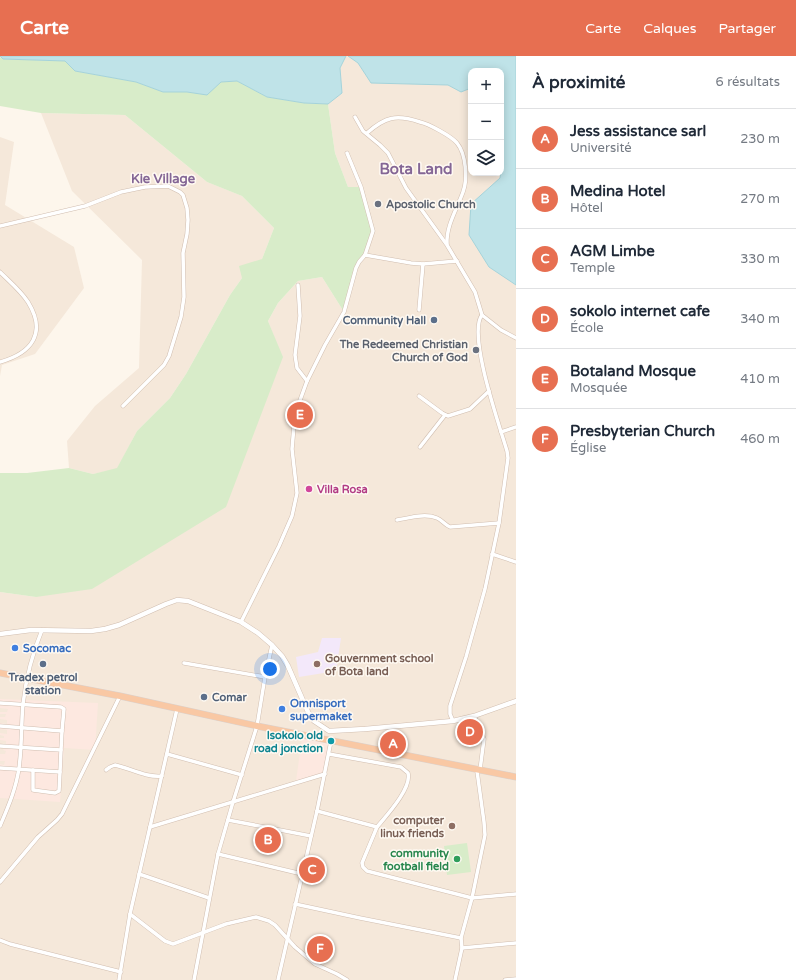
<!DOCTYPE html>
<html lang="fr">
<head>
<meta charset="utf-8">
<style>
	body { margin:0; font-family:"Varela Round",sans-serif; background:#f6f6f7; color:#1f2937 }
	.controls { position:absolute; right:12px; top:12px; display:grid; overflow:hidden; border-radius:8px; box-shadow:0 2px 10px #0003 }
	.controls button { width:36px; height:36px; display:grid; place-items:center; padding:0; border:0; border-bottom:1px solid #e0e1e3; background:#fff; color:#1f2937; font:20px sans-serif }
	.you { position:absolute; left:270px; top:613px; width:14px; height:14px; margin:-10px; border:3px solid #fff; border-radius:50%; background:#1a73e8; box-shadow:0 0 0 6px #1a73e833 }
	.badge { display:grid; place-items:center; width:26px; height:26px; border-radius:50%; background:#e76f51; color:#fff; font-size:13px; font-weight:700 }
	.pin { position:absolute; translate:-50% -50%; border:2px solid #fff; box-shadow:0 1px 4px #0006 }
	.list { margin:0; padding:0; list-style:none }
	h2 { display:flex; justify-content:space-between; align-items:center; height:52px; margin:0; padding:0 16px; font-size:17px }
	h2 small { font-size:13px; font-weight:400; color:#747a83 }
	.list li { display:grid; grid-template-columns:26px 1fr auto; gap:12px; align-items:center; box-sizing:border-box; height:60px; padding:0 16px; border-top:1px solid #e0e1e3 }
	.list b { display:block; font-size:15px; white-space:nowrap }
	.list p { margin:0; font-size:13px; white-space:nowrap; color:#747a83 }
	.list em { font-size:13px; font-style:normal; color:#747a83 }
	.icon { flex:none; width:22px; height:22px; fill:none; stroke:currentColor; stroke-width:2; stroke-linecap:round; stroke-linejoin:round }
	.map { position:relative; flex:none; width:516px; height:924px; overflow:hidden }
	header { display:flex; align-items:center; gap:24px; box-sizing:border-box; height:56px; padding:0 20px; background:#e76f51; color:#fff }
	header strong { font-size:19px }
	nav { display:flex; gap:22px; margin-inline-start:auto; font-size:14px }
	main { display:flex }
	aside { flex:1; background:#fff }
	.map>svg:first-child { display:block }
</style>
</head>
<body>
<header>
<strong>Carte</strong>
<nav><a>Carte</a><a>Calques</a><a>Partager</a></nav>
</header>
<main>
<div class="map">
<svg width="516" height="924" viewBox="0 0 516 924">
	<rect width="100%" height="100%" fill="#fdf6ec"/>
	<g fill="#f5e8da">
		<path d="M346 0H348L358 7 371 27 448 29 461 36 471 32V117H501L500 122 471 148 489 211 516 229V924H0V536L36 541 264 347 282 301 268 265 278 247 298 225 322 221 344 256 353 218 348 131 335 97 328 48 342 37 340 12Z"/>
		<path d="M41 57 125 59 207 126 242 140 274 172 262 203 242 222 230 239 186 318 170 342 137 375 117 413 93 418 69 412 67 385 95 350 139 312 142 204 72 135Z"/>
		<path d="M0 81 14 86 5 149 74 191 84 232 35 298 2 309 0 320Z"/>
	</g>
	<g fill="#fde8e0">
		<path d="M0 643 98 647 95 694 64 692 60 746 0 742V708L4 709 5 705H0V698H5L6 695 3 694 4 692 1 691 0 694V688L6 689V685L0 684V682H4V680L0 679V677L7 678V674L0 673V667L7 668V664L0 663V661H5L6 658H0V656H7L8 653 0 652Z"/>
		<path d="M302 682 329 687 323 717 296 725Z"/>
	</g>
	<path fill="#f3e8fa" d="M322 582H341L336 615 299 621 296 601 318 596Z"/>
	<g fill="#d8ecc9">
		<path d="M0 1 3 3 65 5 75 15 136 26 163 36H187L207 38 221 26 237 25 267 41 304 47 328 48 335 97 348 131H361L373 175 362 204 353 218 344 256 322 221 298 225 278 247 268 265 283 301 226 451 92 533 36 541 0 536V417H27L69 412 93 418 117 412 137 375 170 342 186 318 230 239 242 222 239 210 262 203 274 172 242 140 207 126 125 59 41 57 0 50Z"/>
		<path d="M467 787 471 816 447 819 444 790Z"/>
	</g>
	<g fill="#bfe3e8" stroke="#a5d3da">
		<path d="M0 0H346L340 12 342 37 328 48 304 47 267 41 237 25 221 26 207 39 187 36H163L136 26 75 15 65 5 3 3Z"/>
		<path d="M348 0H516V229L489 211 469 179 471 148 500 122 502 107 501 15H471V32L461 36 448 29 371 27 358 7Z"/>
	</g>
	<g fill="none" stroke-linecap="round" stroke-linejoin="round">
		<defs>
			<g id="minor">
				<path d="M355 61 363 75 380 89 388 97 406 132 447 189 475 236 482 259 501 274 516 282"/>
				<path d="M367 77C385 61 396 58 420 66 429 68 451 80 457 87 466 98 468 123 463 136 457 153 446 170 447 188"/>
				<path d="M347 97 361 131 373 175 365 199"/>
				<path d="M0 170 85 150 121 136 145 131 168 130 180 136 183 139 187 152 188 164 187 178 183 197 184 241 181 261 169 300 164 309 123 350"/>
				<path d="M0 216C9 225 21 235 28 246 47 277 32 297 0 306"/>
				<path d="M298 229 300 260 295 299 297 312 307 325"/>
				<path d="M419 254 423 208"/>
				<path d="M419 340 442 357 448 360 470 353 489 335"/>
				<path d="M501 376 516 371"/>
				<path d="M420 391 445 359"/>
				<path d="M397 464C409 462 425 457 437 462 442 464 445 469 450 471L499 467"/>
				<path d="M492 498 516 506"/>
				<path d="M241 566 279 490 292 460 297 437 292 393 294 370 299 347 307 325 325 289 344 256 356 212 359 206 365 199 411 207 423 208 457 205"/>
				<path d="M184 607 265 621"/>
				<path d="M0 647 61 651 64 653 62 675 0 670"/>
				<path d="M474 660 484 683 480 714"/>
				<path d="M453 665 450 658V650L466 601 485 533 499 467 508 402 507 395C500 371 467 278 482 259"/>
				<path d="M0 690 61 694 60 716 0 712"/>
				<path d="M61 694 62 675"/>
				<path d="M167 698 242 719"/>
				<path d="M33 714V734L55 737 59 735 60 716"/>
				<path d="M106 714 110 711 115 709C129 712 147 722 162 720"/>
				<path d="M317 755 377 771C387 759 412 732 408 717L401 711 329 698"/>
				<path d="M228 764 311 780"/>
				<path d="M0 770C8 751 16 733 19 712 22 691 21 669 23 648 26 622 32 598 42 574"/>
				<path d="M150 771 325 718"/>
				<path d="M377 771 362 807 363 811 367 815 472 842 516 838"/>
				<path d="M218 798 302 818"/>
				<path d="M139 818 209 842"/>
				<path d="M0 826 38 781 57 764 62 758 120 640"/>
				<path d="M295 848 360 862 461 882"/>
				<path d="M130 858 165 885 173 888 226 868 256 861 269 865 275 869 295 891 315 908 337 918 347 924"/>
				<path d="M0 884 10 888 121 916"/>
				<path d="M462 892 516 887"/>
				<path d="M119 924 130 858 177 653"/>
				<path d="M194 924 218 798 233 746 257 670 265 621 272 589"/>
				<path d="M278 924 317 755 331 685"/>
				<path d="M455 924 462 892 461 882 472 842 485 779 484 766 477 715"/>
				<path d="M505 924 516 923"/>
			</g>
			<path id="tertiary" d="M0 578 31 574 91 575 105 573 119 569 166 548 177 544 188 545 241 566 258 577 272 589 282 600 288 610 308 656 314 665 329 675 365 673 453 665 474 660 516 645"/>
			<path id="trunk" d="M0 617 120 640 257 670 516 721"/>
		</defs>
		<use href="#minor" stroke="#d1beb0" stroke-width="4.5"/>
		<use href="#tertiary" stroke="#d1beb0" stroke-width="5.5"/>
		<use href="#trunk" stroke="#dad1cd" stroke-width="7"/>
		<use href="#minor" stroke="#fff" stroke-width="3.5"/>
		<use href="#tertiary" stroke="#fff" stroke-width="4.5"/>
		<use href="#trunk" stroke="#f9c8a4" stroke-width="6"/>
	</g>
	<g fill="#6b7280" stroke="#fffaf3" stroke-width="1.5">
		<circle cx="378" cy="148" r="4"/>
		<circle cx="476" cy="294" r="4"/>
	</g>
	<g fill="#5c6f8a" stroke="#fffaf3" stroke-width="1.5">
		<circle cx="434" cy="264" r="4"/>
		<circle cx="43" cy="608" r="4"/>
		<circle cx="204" cy="641" r="4"/>
	</g>
	<circle fill="#d1479c" stroke="#fffaf3" stroke-width="1.5" cx="309" cy="433" r="4"/>
	<g fill="#3f7fe0" stroke="#fffaf3" stroke-width="1.5">
		<circle cx="15" cy="592" r="4"/>
		<circle cx="282" cy="653" r="4"/>
	</g>
	<g fill="#8d6e63" stroke="#fffaf3" stroke-width="1.5">
		<circle cx="317" cy="608" r="4"/>
		<circle cx="452" cy="770" r="4"/>
	</g>
	<circle fill="#0f9aa8" stroke="#fffaf3" stroke-width="1.5" cx="331" cy="685" r="4"/>
	<circle fill="#2e9e5b" stroke="#fffaf3" stroke-width="1.5" cx="457" cy="803" r="4"/>
	<g text-anchor="middle" stroke-width="3" stroke-linejoin="round" paint-order="stroke">
		<g font-size="11" font-weight="bold" fill="#5b616d" stroke="#fffaf3" text-anchor="start">
			<text x="386" y="152">Apostolic Church</text>
			<text x="468" y="292" text-anchor="end">The Redeemed Christian<tspan x="468" dy="13">Church of God</tspan></text>
		</g>
		<g font-size="11" font-weight="bold" fill="#4e5e75" stroke="#fffaf3" text-anchor="end">
			<text x="426" y="268">Community Hall</text>
			<text x="43" y="625" text-anchor="middle">Tradex petrol<tspan x="43" dy="13">station</tspan></text>
			<text x="212" y="645" text-anchor="start">Comar</text>
		</g>
		<g font-size="11" font-weight="bold" fill="#b23c85" stroke="#fffaf3" text-anchor="start">
			<text x="317" y="437">Villa Rosa</text>
		</g>
		<g font-size="11" font-weight="bold" fill="#366cbe" stroke="#fffaf3" text-anchor="start">
			<text x="23" y="596">Socomac</text>
			<text x="290" y="651">Omnisport<tspan x="290" dy="13">supermaket</tspan></text>
		</g>
		<g font-size="11" font-weight="bold" fill="#785e54" stroke="#fffaf3" text-anchor="start">
			<text x="325" y="606">Gouvernment school<tspan x="325" dy="13">of Bota land</tspan></text>
			<text x="444" y="768" text-anchor="end">computer<tspan x="444" dy="13">linux friends</tspan></text>
		</g>
		<g font-size="11" font-weight="bold" fill="#0d838f" stroke="#fffaf3" text-anchor="end">
			<text x="323" y="683">Isokolo old<tspan x="323" dy="13">road jonction</tspan></text>
		</g>
		<g font-size="11" font-weight="bold" fill="#27864d" stroke="#fffaf3" text-anchor="end">
			<text x="449" y="801">community<tspan x="449" dy="13">football field</tspan></text>
		</g>
		<g font-size="13" font-weight="bold" fill="#846695" stroke="#fffaf3">
			<text x="163" y="127">Kie Village</text>
		</g>
		<g font-size="15" font-weight="bold" fill="#846695" stroke="#fffaf3">
			<text x="416" y="118">Bota Land</text>
		</g>
	</g>
</svg>
<div class="controls">
<button>+</button>
<button>−</button>
<button><svg class="icon" aria-label="layers" viewBox="0 0 24 24"><path d="M12 4l9 5-9 5-9-5zM3 14l9 5 9-5"/></svg></button>
</div>
<div class="you"></div>
<div class="pin badge" style="left:393px;top:688px">A</div>
<div class="pin badge" style="left:268px;top:784px">B</div>
<div class="pin badge" style="left:312px;top:814px">C</div>
<div class="pin badge" style="left:470px;top:676px">D</div>
<div class="pin badge" style="left:300px;top:359px">E</div>
<div class="pin badge" style="left:320px;top:893px">F</div>
</div>
<aside>
<h2>À proximité<small>6 résultats</small></h2>
<ul class="list">
<li><span class="badge">A</span><div><b>Jess assistance sarl</b><p>Université</p></div><em>230 m</em></li>
<li><span class="badge">B</span><div><b>Medina Hotel</b><p>Hôtel</p></div><em>270 m</em></li>
<li><span class="badge">C</span><div><b>AGM Limbe</b><p>Temple</p></div><em>330 m</em></li>
<li><span class="badge">D</span><div><b>sokolo internet cafe</b><p>École</p></div><em>340 m</em></li>
<li><span class="badge">E</span><div><b>Botaland Mosque</b><p>Mosquée</p></div><em>410 m</em></li>
<li><span class="badge">F</span><div><b>Presbyterian Church</b><p>Église</p></div><em>460 m</em></li>
</ul>
</aside>
</main>
</body>
</html>
